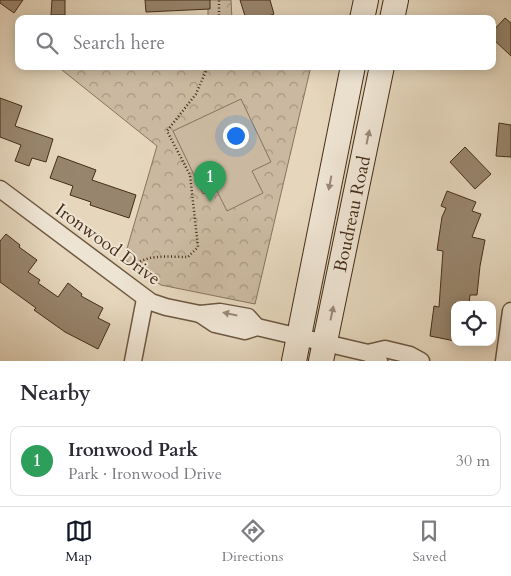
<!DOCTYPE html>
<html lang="en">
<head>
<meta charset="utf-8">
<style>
	body { margin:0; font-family:Cardo,serif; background:#f7f7f7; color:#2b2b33 }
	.controls { position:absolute; right:15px; bottom:15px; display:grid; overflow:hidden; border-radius:10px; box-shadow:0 2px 12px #0003 }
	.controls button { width:45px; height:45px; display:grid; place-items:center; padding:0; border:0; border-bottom:1px solid #e1e1e2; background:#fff; color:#2b2b33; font:25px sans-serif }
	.you { position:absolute; left:235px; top:135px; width:18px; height:18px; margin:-12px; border:4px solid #fff; border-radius:50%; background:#1a73e8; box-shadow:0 0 0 8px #1a73e833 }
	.badge { display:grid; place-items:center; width:32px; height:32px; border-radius:50%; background:#111827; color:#fff; font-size:16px; font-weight:700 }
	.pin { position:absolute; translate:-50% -41px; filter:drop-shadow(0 1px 2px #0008) }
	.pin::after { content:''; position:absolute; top:26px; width:18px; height:15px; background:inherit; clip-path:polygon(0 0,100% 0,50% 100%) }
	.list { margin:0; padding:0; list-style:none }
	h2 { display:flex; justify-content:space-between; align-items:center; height:65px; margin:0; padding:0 20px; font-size:21px }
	h2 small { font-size:16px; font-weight:400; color:#7c7c81 }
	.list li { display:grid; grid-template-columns:32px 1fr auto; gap:15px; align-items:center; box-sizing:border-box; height:70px; margin:0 10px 10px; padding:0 10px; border:1px solid #e1e1e2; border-radius:10px }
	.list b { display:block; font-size:19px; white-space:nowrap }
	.list p { margin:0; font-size:16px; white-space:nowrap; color:#7c7c81 }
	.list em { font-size:16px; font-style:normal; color:#7c7c81 }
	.icon { flex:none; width:28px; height:28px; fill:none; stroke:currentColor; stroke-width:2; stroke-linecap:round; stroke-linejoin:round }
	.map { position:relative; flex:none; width:511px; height:361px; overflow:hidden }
	.search { position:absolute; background:#fff; box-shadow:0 2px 12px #0003; left:15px; right:15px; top:15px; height:55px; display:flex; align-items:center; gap:12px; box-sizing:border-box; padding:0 18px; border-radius:10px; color:#7c7c81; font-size:19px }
	.sheet { height:145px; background:#fff }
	nav { display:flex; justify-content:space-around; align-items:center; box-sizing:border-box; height:70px; border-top:1px solid #e1e1e2; background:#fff; font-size:14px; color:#7c7c81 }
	nav a { display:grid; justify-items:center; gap:2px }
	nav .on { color:#111827 }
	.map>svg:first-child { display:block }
</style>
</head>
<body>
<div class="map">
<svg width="511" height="361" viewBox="0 0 511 361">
	<defs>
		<pattern id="park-crowns" width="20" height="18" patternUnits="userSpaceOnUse" patternTransform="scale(1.25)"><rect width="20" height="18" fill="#cab9a0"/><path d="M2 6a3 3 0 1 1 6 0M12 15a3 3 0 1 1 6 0" fill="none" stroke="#a69781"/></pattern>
	</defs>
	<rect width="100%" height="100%" fill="#e5d6bc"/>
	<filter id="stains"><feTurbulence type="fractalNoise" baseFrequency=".004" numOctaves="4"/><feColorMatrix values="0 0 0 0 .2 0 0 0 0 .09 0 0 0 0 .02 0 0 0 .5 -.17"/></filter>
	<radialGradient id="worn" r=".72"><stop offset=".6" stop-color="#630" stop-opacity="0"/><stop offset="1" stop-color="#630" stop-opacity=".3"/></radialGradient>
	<g fill="url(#park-crowns)" stroke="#88735c">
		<path d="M208 0H231L232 19H208Z"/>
		<path d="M57 66H311L255 304 161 285 124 259 157 146Z"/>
	</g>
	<path fill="#cab9a0" stroke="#88735c" d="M241 99 271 162 252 171 263 193 227 211 216 189 203 194 173 131Z"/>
	<g fill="#98856d" stroke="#452d18">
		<path d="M0 0H23L14 13 0 3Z"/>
		<path d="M52 0H65V15H51Z"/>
		<path d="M145 0H210V9L146 12Z"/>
		<path d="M240 0H270L274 14 260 19H246Z"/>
		<path d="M505 18 511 23V56L492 38V32Z"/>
		<path d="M0 98 22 106 15 126 53 139 46 162 32 158 29 166 15 161 21 145 0 137Z"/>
		<path d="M499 123 511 125V157L496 156Z"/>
		<path d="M465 147 491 174 475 189 450 162Z"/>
		<path d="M58 156 96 170 92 180 136 195 129 218 90 205 91 202 70 195 73 186 50 178Z"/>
		<path d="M447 191 476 202 472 211 481 214 472 237 485 240 480 266 477 295H470L469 304 455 303V341L430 336 434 306 439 307 443 251 437 250 442 217 446 208 441 206Z"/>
		<path d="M6 234 20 245 19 247 37 260 28 272 40 280 38 283 58 297 68 283 82 294 81 296 103 308 98 318 110 324 98 349 65 332 34 310 36 308 0 282V241Z"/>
	</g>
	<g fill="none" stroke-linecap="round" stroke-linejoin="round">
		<defs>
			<g id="minor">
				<path d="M0 189 151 302 166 307 200 314 220 312 248 317 257 327"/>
				<path d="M200 314 215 324 245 331 257 327 368 353 379 361"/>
				<path d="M368 353 385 349 410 355 421 361"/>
				<path d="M133 361 145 299"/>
				<path d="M504 361 511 311"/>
			</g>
			<g id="secondary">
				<path d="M362 19 366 0"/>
				<path d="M392 19 396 0"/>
				<path d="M294 361 353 66"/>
				<path d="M321 361 382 66"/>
			</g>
		</defs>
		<use href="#minor" stroke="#6d5741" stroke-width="19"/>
		<use href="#secondary" stroke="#452d18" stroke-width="26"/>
		<g stroke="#452d18" stroke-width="2.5" stroke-dasharray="1 2.5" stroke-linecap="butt">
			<path d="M219 19V0"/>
			<path d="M132 268C144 253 171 257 188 257L198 247 190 175 167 131 196 94 208 66"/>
		</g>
		<use href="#minor" stroke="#eee4d3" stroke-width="16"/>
		<use href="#secondary" stroke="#eee4d3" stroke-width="24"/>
	</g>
	<defs><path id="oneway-solid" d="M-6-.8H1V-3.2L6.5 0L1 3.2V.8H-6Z" transform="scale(1.25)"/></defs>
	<g fill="#9a8876">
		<use href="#oneway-solid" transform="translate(368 137) rotate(-78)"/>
		<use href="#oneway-solid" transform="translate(330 183) rotate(101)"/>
		<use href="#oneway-solid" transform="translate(332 313) rotate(-78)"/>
		<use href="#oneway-solid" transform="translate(230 314) rotate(-168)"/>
	</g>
	<g text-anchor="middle" stroke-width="4" stroke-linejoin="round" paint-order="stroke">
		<g font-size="18" fill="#452d18" stroke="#eee4d3">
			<text transform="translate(352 214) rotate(-78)" y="6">Boudreau Road</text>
			<text transform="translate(108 244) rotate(36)" y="6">Ironwood Drive</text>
		</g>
	</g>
	<rect width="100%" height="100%" filter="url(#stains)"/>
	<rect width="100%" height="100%" fill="url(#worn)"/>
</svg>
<div class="controls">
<button><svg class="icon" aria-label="locate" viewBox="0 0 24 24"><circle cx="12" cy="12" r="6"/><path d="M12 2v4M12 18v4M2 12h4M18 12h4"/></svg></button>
</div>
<div class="you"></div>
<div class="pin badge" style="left:210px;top:202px;background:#2e9e5b">1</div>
<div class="search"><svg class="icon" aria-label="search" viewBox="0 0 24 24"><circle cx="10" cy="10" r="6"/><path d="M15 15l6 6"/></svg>Search here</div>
</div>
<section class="sheet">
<h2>Nearby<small></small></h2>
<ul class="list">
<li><span class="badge" style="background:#2e9e5b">1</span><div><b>Ironwood Park</b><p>Park · Ironwood Drive</p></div><em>30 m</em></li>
</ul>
</section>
<nav>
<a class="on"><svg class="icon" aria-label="map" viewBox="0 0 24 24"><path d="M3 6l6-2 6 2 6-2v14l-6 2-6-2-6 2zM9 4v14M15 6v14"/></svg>Map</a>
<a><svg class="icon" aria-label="directions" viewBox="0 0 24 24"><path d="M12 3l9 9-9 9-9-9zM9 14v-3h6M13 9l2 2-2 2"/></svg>Directions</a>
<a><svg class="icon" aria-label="saved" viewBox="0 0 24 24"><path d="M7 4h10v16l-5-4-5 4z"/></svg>Saved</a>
</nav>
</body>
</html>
